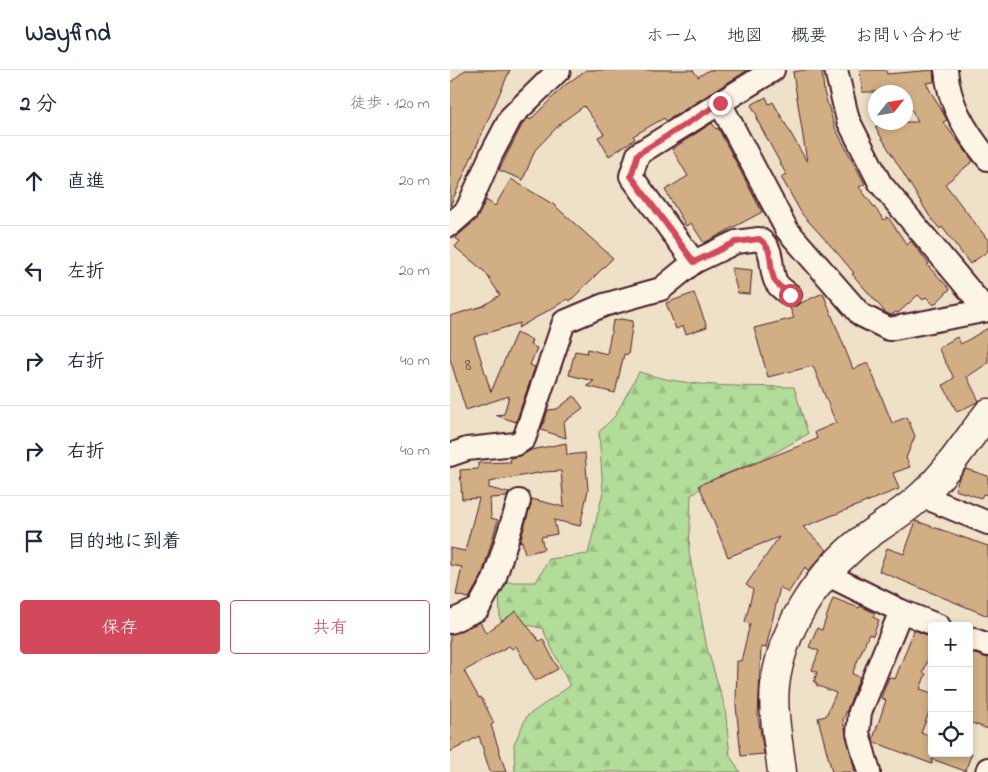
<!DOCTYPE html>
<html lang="ja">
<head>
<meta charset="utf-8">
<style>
	body { margin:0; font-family:"Indie Flower","Klee One",sans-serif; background:#f2f2f3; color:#1f2937 }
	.controls { position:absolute; right:15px; bottom:15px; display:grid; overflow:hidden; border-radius:5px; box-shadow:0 2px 8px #0003 }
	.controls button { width:45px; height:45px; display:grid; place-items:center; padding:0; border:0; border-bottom:1px solid #e0e1e3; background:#fff; color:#1f2937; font:25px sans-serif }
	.compass { position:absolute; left:418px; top:15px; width:45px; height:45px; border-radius:50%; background:#fff; box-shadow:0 2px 8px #0003; rotate:59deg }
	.stop { position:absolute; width:15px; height:15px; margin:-11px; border:4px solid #d1495b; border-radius:50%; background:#fff }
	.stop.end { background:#d1495b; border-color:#fff; box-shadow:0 1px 5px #0008 }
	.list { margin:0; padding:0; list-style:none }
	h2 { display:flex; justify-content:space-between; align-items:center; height:65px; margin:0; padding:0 20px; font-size:21px }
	h2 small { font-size:16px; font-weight:400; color:#747a83 }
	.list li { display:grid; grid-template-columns:32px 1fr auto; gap:15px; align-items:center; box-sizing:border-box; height:90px; padding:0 20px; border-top:1px solid #e0e1e3 }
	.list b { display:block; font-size:19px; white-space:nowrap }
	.list em { font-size:16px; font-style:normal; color:#747a83 }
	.actions { display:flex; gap:10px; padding:15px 20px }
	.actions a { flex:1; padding:11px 0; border:1px solid #d1495b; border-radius:5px; text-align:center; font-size:18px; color:#d1495b }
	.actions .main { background:#d1495b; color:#fff }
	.icon { flex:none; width:28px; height:28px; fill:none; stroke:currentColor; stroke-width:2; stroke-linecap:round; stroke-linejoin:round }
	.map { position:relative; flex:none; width:538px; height:702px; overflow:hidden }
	header { display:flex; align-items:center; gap:30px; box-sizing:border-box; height:70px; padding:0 25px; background:#fff; border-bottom:1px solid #e0e1e3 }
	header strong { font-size:24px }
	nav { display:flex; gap:28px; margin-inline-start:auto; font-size:18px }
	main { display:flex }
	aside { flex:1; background:#fff }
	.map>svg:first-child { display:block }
</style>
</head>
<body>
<header>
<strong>Wayfind</strong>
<nav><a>ホーム</a><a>地図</a><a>概要</a><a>お問い合わせ</a></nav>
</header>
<main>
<aside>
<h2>2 分<small>徒歩 · 120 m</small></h2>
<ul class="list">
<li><svg class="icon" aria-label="ahead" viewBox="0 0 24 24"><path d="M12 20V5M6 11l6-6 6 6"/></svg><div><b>直進</b></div><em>20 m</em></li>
<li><svg class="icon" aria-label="left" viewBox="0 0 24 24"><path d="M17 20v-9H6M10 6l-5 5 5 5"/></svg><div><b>左折</b></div><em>20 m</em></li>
<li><svg class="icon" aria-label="right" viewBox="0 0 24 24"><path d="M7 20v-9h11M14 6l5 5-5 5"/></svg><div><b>右折</b></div><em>40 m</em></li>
<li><svg class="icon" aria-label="right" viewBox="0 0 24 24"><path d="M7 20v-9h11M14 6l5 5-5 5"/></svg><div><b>右折</b></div><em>40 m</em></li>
<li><svg class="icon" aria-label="arrive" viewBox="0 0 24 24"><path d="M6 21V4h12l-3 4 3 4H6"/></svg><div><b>目的地に到着</b></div></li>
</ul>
<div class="actions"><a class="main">保存</a><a>共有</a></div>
</aside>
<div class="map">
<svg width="538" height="702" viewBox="0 0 538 702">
	<defs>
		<pattern id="forest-firs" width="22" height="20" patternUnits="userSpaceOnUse" patternTransform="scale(1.25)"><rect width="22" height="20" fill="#b1dc99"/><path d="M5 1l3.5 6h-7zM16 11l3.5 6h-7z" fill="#9abc84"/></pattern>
	</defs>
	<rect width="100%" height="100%" fill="#efe0c8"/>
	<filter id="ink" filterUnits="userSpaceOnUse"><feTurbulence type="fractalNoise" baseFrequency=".02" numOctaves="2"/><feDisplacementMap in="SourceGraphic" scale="10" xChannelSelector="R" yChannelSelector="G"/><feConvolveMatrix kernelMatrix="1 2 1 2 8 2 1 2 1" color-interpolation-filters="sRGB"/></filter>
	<g filter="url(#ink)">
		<path fill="url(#forest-firs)" stroke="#7e7e62" d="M189 302C238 318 293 316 344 317L358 364 319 386 266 408 241 425 239 482 257 578 275 637 280 686 290 702H65L64 674 77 646 120 616 92 558 50 550 49 512H86L99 489 138 484 153 422 149 362 165 346Z"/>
		<g fill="#d2ae85" stroke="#4a1f2b">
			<path d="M15 0H60L0 136V13Z"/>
			<path d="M136 0H243L248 7 259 0H298L216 51 214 48 183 66 185 69 159 86 148 67 154 64 134 36 112 52 85 80 73 110 49 100 72 55 78 48 80 50 114 16Z"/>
			<path d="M354 0H372L374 22 385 58 415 114 409 117 434 150 438 147 457 175 461 171 479 194 477 195 500 219 484 235 476 227 473 230 468 225 448 243 446 242 441 245 436 243 402 204 404 203 389 185 352 144 331 107 336 104 306 48 308 47 301 35 316 27 319 34 323 32 357 92 343 2Z"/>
			<path d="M410 0H436L437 4 483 0 484 12 476 13 497 50 493 52 523 91 495 114 538 170V181L520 194 492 157 490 159 480 147 425 57 434 52H468L456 29V22H412Z"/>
			<path d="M262 53 266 59 268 58 312 142 254 173 241 153 236 156 215 120 238 106 222 79Z"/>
			<path d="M61 109 104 135 163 188 120 231 118 229 68 258 70 253 24 267 41 322 66 263 82 270 80 275 87 278 80 295 85 297 66 352 45 345 54 344 59 326 16 340 0 289V246L33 236 50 225 35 202 5 177 10 171 5 168 26 150 36 130 45 136Z"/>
			<path d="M281 198 302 200 300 224 288 223Z"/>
			<path d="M244 223 257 257 236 264 233 256 226 259 216 233Z"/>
			<path d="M373 223 403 299 418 293 442 353 457 347 465 366 456 388 460 397 443 403 449 419 353 457 377 480 358 501 355 497 338 523 330 517 316 578 311 577 308 646 314 684 291 686 286 635 287 591H291L300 554 295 552 303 520 296 515 329 467 278 487 249 415 367 369 365 362 386 353 363 296 318 307 304 258 344 248 340 238Z"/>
			<path d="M171 249 183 251 178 285 174 284 165 323 137 316 144 311 119 305 125 281 137 283 138 279 157 284 163 251Z"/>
			<path d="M538 258V293L517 307 529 331 507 342 493 315 504 308 488 278 507 267 511 274Z"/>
			<path d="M124 326 133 338 114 352 116 368 91 360 98 340 107 339Z"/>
			<path d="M116 373 117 385 135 383 138 420 130 456 104 450 107 464 91 467 94 479 75 484 72 471 70 472 82 429 114 437 111 401 93 402 39 412V418L59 423 56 427 40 428 41 448 48 450 32 505 19 528 6 525 12 497 0 495V478L15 481 29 428 12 429 10 400 28 399V393L61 392 60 388 73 385 81 380Z"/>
			<path d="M516 399 538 406V425L533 424 531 428 505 420 509 408Z"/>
			<path d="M466 451 538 476V546L429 501 437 478 454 484Z"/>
			<path d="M383 528 409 538 410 536 425 543 423 547 429 550 423 566 419 564 402 604 410 607 393 650 405 702H382L368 648 376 646 386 623 366 615 367 613 364 612 367 602 362 600 369 581 359 577 367 558 372 560Z"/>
			<path d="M66 541 89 571 93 569 108 599 85 611 66 576 62 579 59 576 14 601 29 628 31 627 44 653 41 655 56 702H40L29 666 0 682V565L30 552 36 563Z"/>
			<path d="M464 560 482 567V579L473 603 476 604 470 619 482 623V635L471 663 482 667V683H522L515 701 482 689V694L424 672 423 669 436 630 431 628 439 607 445 609Z"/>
			<path d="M519 582 538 588V659L519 652Z"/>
		</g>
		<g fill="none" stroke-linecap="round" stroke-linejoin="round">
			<defs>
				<g id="minor">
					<path d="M323 0 188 84 181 106 244 192 286 172 309 169C325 179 319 195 325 210 327 216 335 221 340 225"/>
					<path d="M386 0 398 50 430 113 536 240"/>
					<path d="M496 0C499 35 516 62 538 89"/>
					<path d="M270 33 337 160 411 245 439 259 538 240"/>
					<path d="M0 155 17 140 41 85 61 47 109 0"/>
					<path d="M0 385 17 379 66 374 74 369 114 252 154 235 211 219 244 192"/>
					<path d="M472 426 538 453"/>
					<path d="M376 504 451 541 489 556"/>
					<path d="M0 552 28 539 44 510 69 431"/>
					<path d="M519 568 538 575"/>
					<path d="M419 702 408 663 410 642 451 541"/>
					<path d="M537 702 538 699"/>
				</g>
				<path id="tertiary" d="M332 702C329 674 322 643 325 615 332 560 363 512 404 476 425 458 451 445 471 426 497 403 517 370 538 343"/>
			</defs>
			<use href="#minor" stroke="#4a1f2b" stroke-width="26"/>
			<use href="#tertiary" stroke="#4a1f2b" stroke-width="31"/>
			<use href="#minor" stroke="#fcf5e5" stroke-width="22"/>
			<use href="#tertiary" stroke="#fcf5e5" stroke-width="28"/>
		</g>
	</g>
	<g fill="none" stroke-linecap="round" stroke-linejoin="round" filter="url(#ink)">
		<path stroke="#d1495b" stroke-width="6" d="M270 33 188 84 181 106 244 192 286 172 309 169C326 180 317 196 325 211 328 216 336 221 340 225"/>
	</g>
	<g text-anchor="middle" stroke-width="4.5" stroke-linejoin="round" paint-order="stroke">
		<g font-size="18" fill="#6c4342">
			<text x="18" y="300">8</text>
		</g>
	</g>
</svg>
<div class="controls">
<button>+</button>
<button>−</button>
<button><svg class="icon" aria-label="locate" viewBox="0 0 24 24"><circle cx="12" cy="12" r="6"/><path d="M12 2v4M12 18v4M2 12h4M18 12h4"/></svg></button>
</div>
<svg class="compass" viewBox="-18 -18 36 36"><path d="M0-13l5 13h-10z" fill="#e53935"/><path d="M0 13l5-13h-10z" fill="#747a83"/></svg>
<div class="stop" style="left:340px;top:225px"></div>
<div class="stop end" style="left:270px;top:33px"></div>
</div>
</main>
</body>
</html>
